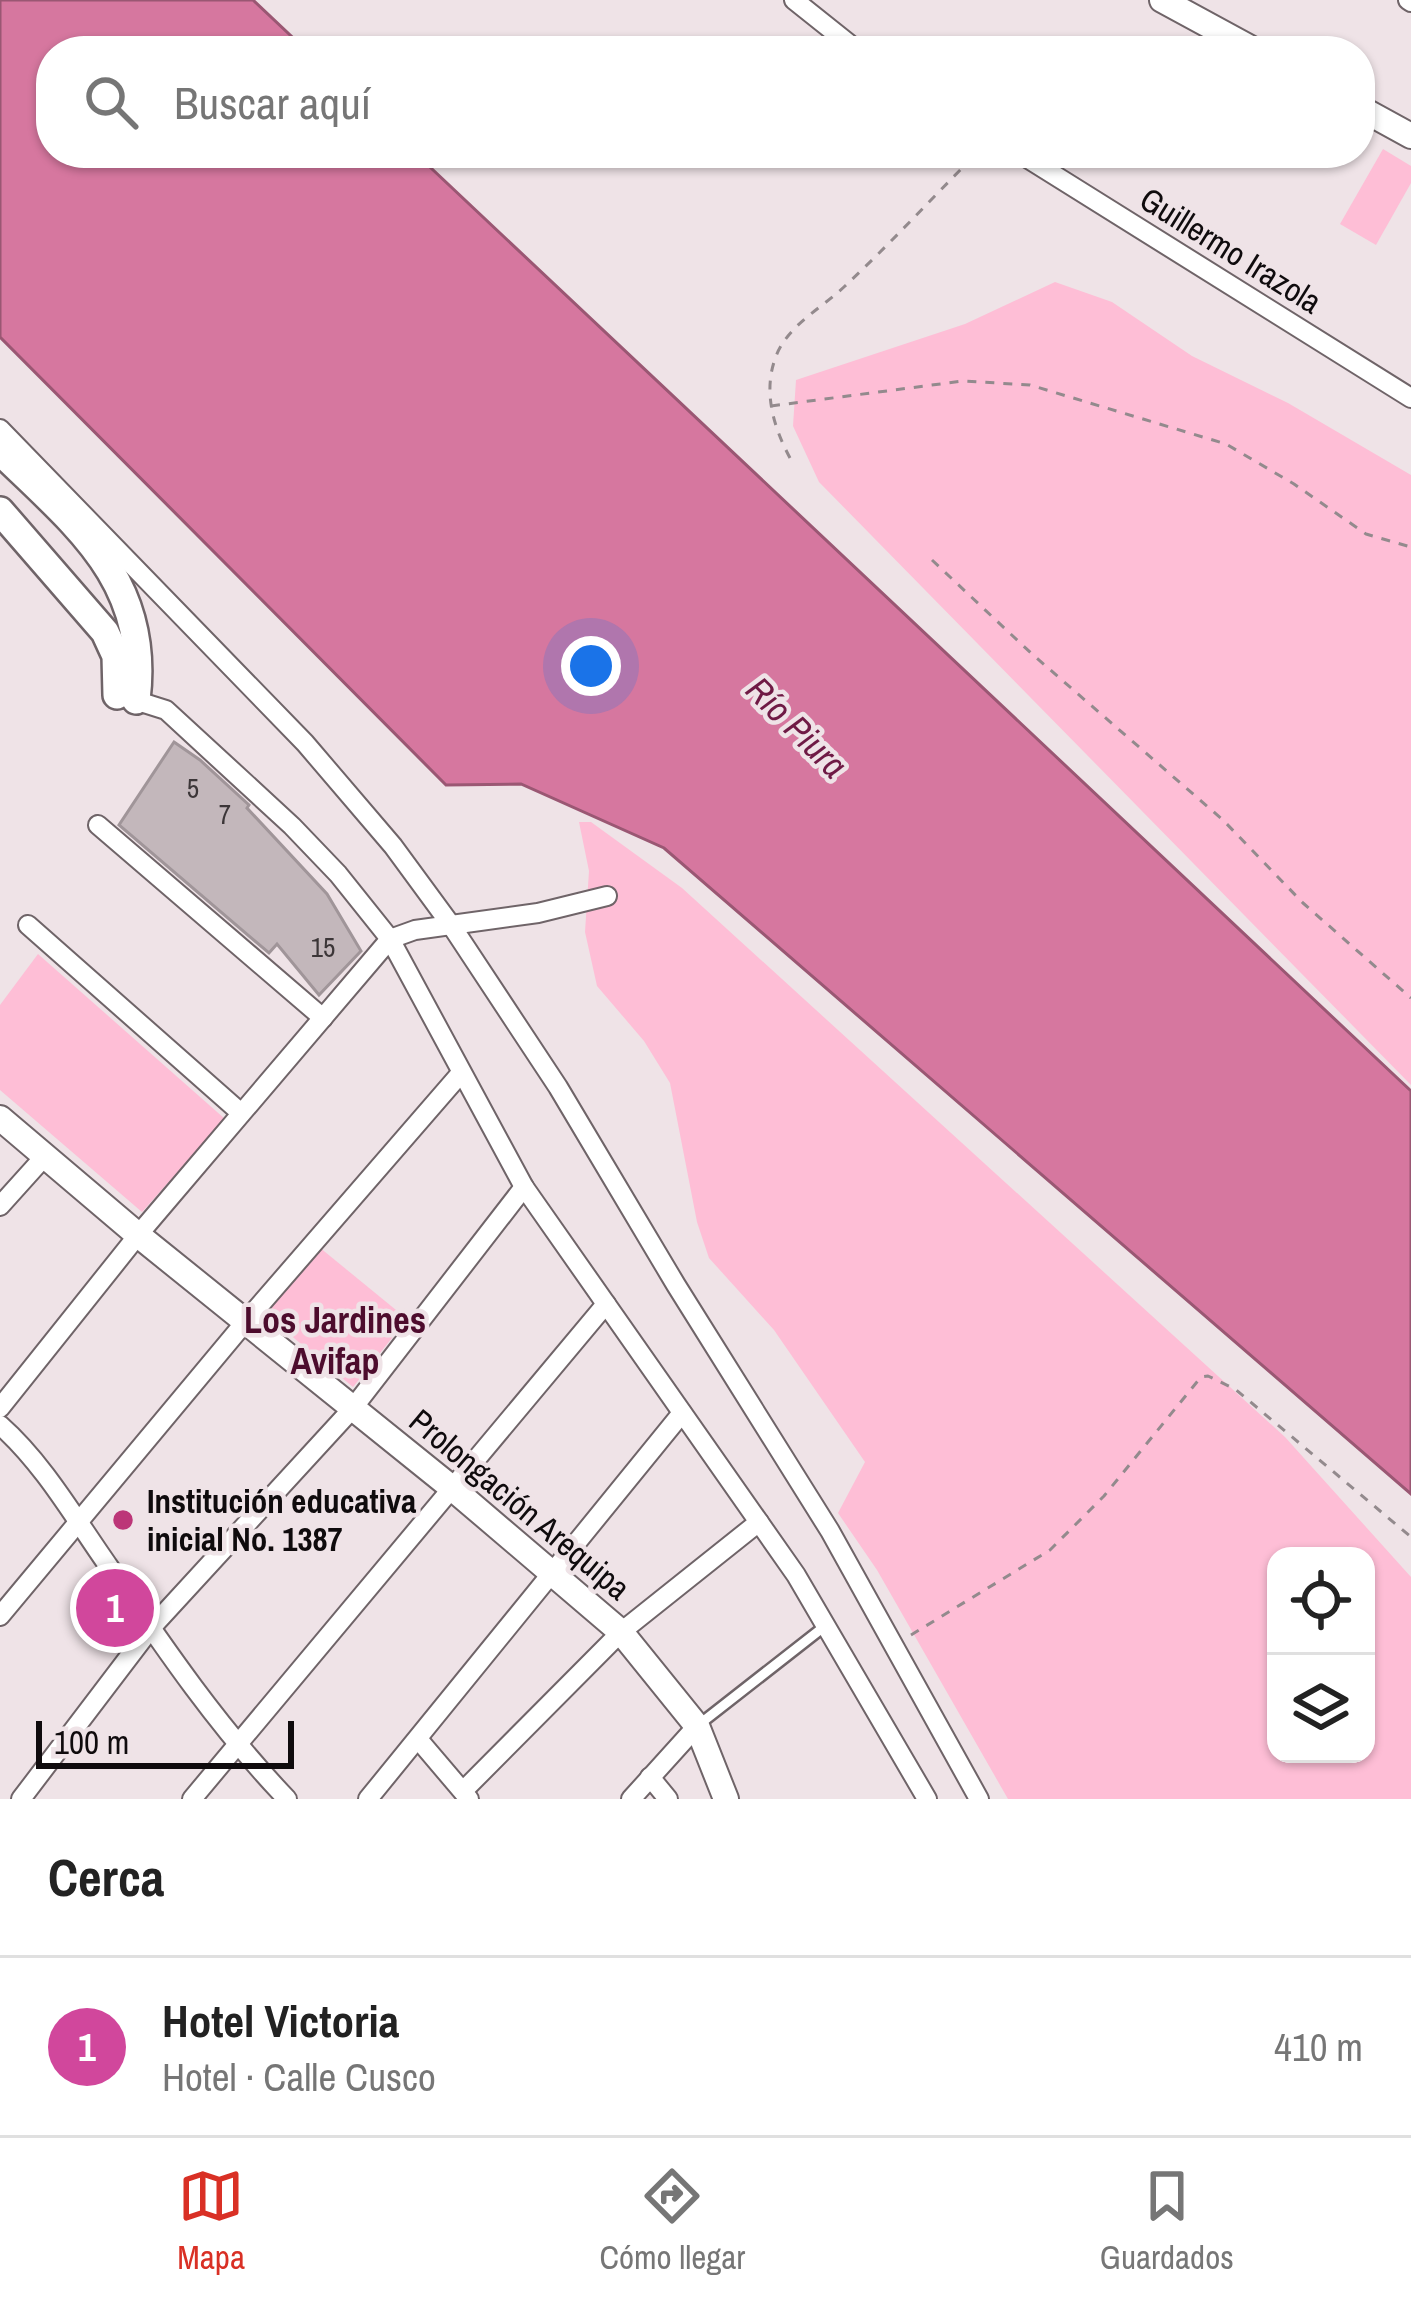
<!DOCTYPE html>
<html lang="es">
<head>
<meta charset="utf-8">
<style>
	body { margin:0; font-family:"Archivo Narrow",sans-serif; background:#f6f6f6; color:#222 }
	.controls { position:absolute; right:36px; bottom:36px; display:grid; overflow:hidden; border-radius:24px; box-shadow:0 3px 9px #0004 }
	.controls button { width:108px; height:108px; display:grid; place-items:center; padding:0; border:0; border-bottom:3px solid #e0e0e0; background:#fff; color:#222; font:60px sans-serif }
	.scale { position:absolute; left:36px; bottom:30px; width:258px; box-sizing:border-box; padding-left:12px; border:6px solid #0f0b0d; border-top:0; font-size:33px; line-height:42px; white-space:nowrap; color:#0f0b0d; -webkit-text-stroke:9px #efe3e7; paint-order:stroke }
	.you { position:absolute; left:591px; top:666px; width:42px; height:42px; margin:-30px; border:9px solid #fff; border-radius:50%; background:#1a73e8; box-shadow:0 0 0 18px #1a73e833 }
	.badge { display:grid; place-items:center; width:78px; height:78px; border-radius:50%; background:#d93025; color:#fff; font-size:39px; font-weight:700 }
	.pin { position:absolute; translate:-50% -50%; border:6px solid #fff; box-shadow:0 3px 12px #0006 }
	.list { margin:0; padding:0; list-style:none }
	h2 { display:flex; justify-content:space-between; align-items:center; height:156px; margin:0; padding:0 48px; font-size:51px }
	h2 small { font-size:39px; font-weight:400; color:#767676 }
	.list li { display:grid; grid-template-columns:78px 1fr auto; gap:36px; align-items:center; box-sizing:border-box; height:180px; padding:0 48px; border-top:3px solid #e0e0e0 }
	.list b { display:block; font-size:45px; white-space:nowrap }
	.list p { margin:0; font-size:39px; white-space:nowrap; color:#767676 }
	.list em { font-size:39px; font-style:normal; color:#767676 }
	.icon { flex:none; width:66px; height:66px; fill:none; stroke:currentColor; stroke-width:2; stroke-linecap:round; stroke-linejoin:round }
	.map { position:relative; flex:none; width:1411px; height:1799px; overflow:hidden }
	.search { position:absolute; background:#fff; box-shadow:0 3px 9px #0004; left:36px; right:36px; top:36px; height:132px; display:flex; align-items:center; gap:30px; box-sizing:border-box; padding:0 42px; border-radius:48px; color:#767676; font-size:45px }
	.sheet { height:336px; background:#fff }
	nav { display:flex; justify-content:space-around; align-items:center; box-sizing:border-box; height:168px; border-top:3px solid #e0e0e0; background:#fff; font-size:33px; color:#767676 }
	nav a { display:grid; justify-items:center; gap:6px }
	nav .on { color:#d93025 }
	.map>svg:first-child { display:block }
</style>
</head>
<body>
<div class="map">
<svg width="1411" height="1799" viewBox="0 0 1411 1799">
	<rect width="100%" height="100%" fill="#efe3e7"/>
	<g fill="#febed6" fill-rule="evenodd">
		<path d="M1383 149 1411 166V183L1376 245 1340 224Z"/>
		<path d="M1055 282 1112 302 1192 356 1288 403 1411 475V1085L819 482 793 426 796 380 965 324Z"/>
		<path d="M579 822H591L682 888 1285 1437 1411 1577V1799H1008L877 1570 838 1513 865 1462 774 1330 709 1258 697 1222 670 1083 644 1041 597 986 585 932 589 871ZM1276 1556H1366V1754H1276Z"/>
		<path d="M38 954 225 1119 142 1212 0 1090V1005Z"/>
		<path d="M319 1247 407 1319 353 1387 265 1314Z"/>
	</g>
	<path fill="#d6779f" stroke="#9a5773" stroke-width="3" d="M0 0H253L307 51H51V153H415L1411 1091V1494L664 848 521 784 446 785 0 337Z"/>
	<path fill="#c3b7bb" stroke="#a09599" stroke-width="3" d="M174 742 200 760 249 805 247 808 327 894 361 951 319 995 277 944 269 953 119 825Z"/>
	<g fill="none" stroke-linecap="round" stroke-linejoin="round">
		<defs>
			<path id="service" d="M701 1723 825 1626"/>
			<g id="minor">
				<path d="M794 0 858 51"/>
				<path d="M1408 0 1411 2"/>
				<path d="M1019 153 1411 398"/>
				<path d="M0 429 305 743 393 846 451 925 558 1087 676 1285 830 1531 979 1799"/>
				<path d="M128 698 166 710 292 826 338 874 390 939 524 1187 796 1575 927 1799"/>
				<path d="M98 825 323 1018"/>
				<path d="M28 925 241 1113"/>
				<path d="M0 1206 45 1156"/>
				<path d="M0 1408 138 1235 390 939 415 930 538 913 607 896"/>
				<path d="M0 1425C43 1463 74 1517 107 1564 163 1646 218 1727 287 1799"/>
				<path d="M0 1616 246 1321 461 1073"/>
				<path d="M418 1739 469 1799"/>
				<path d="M650 1777 668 1799"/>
				<path d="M463 1791 621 1632 759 1522"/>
				<path d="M21 1799 151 1628 353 1408 524 1187"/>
				<path d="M192 1799 606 1304"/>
				<path d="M368 1799 682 1413"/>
				<path d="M631 1799 697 1726"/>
			</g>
			<g id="tertiary">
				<path d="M1162 0 1256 51"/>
				<path d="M1360 108 1411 136"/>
				<path d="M0 1118 138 1235 452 1488 621 1632 697 1726 726 1799"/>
			</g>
			<g id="secondary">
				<path d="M0 451C77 526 151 581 136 700"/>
				<path d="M0 511 105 632 116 656 117 695"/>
			</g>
		</defs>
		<use href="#service" stroke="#6f6468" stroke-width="14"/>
		<use href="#minor" stroke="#6f6468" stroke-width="22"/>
		<use href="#tertiary" stroke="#6f6468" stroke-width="28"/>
		<use href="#secondary" stroke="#6f6468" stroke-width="32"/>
		<g stroke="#938a8d" stroke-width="3" stroke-dasharray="9 9" stroke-linecap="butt">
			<path d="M771 406 963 381 1030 385 1226 444 1294 484 1366 534 1411 547"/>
			<path d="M790 458C774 428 763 393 775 359 786 326 821 309 845 286 890 244 933 197 977 153"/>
			<path d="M932 560 1032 654 1223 820 1303 903 1411 998"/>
			<path d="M911 1635 1050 1550 1104 1496 1201 1377 1208 1376 1235 1389 1411 1537"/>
		</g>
		<use href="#service" stroke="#fff" stroke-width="9"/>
		<use href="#minor" stroke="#fff" stroke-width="18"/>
		<use href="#tertiary" stroke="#fff" stroke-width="24"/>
		<use href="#secondary" stroke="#fff" stroke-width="27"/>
	</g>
	<circle fill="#bc3678" stroke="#efe3e7" stroke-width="4.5" cx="123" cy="1520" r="12"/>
	<g text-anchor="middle" stroke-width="9" stroke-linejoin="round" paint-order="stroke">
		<g font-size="27" fill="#3c3638">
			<text x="193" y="798">5</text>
			<text x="225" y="824">7</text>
			<text x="323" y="957">15</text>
		</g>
		<g font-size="33" fill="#0f0b0d" stroke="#efe3e7">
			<text transform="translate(1231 250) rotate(32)" y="12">Guillermo Irazola</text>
			<text transform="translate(520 1504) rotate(40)" y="12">Prolongación Arequipa</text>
		</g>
		<g font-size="33" font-weight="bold" fill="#0f0b0d" stroke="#efe3e7" text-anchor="start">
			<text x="147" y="1513">Institución educativa<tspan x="147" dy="38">inicial No. 1387</tspan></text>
		</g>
		<g font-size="36" font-style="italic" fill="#6f1a45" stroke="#efe3e7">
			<text transform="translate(797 727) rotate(45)" y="13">Río Piura</text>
		</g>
		<g font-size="36" font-weight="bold" fill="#4d0c2d" stroke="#efe3e7">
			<text x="335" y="1333">Los Jardines<tspan x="335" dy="41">Avifap</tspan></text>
		</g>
	</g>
</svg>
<div class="controls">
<button><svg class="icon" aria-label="locate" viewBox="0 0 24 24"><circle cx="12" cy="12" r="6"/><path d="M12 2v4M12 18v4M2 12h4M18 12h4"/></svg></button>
<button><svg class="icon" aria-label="layers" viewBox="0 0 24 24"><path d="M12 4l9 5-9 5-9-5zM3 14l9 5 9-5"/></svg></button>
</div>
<div class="scale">100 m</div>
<div class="you"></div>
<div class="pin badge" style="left:115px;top:1608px;background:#d1479c">1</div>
<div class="search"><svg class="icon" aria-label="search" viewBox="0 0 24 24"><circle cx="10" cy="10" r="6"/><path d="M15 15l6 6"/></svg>Buscar aquí</div>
</div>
<section class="sheet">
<h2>Cerca<small></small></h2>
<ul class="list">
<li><span class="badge" style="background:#d1479c">1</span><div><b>Hotel Victoria</b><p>Hotel · Calle Cusco</p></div><em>410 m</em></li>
</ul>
</section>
<nav>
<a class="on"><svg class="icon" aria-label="map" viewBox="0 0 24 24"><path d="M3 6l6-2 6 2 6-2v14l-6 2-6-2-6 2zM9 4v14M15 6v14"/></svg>Mapa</a>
<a><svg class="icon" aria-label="directions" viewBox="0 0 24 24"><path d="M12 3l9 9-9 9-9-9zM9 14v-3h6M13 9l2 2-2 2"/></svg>Cómo llegar</a>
<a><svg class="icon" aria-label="saved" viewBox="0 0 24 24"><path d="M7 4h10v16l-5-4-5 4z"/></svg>Guardados</a>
</nav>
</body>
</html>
